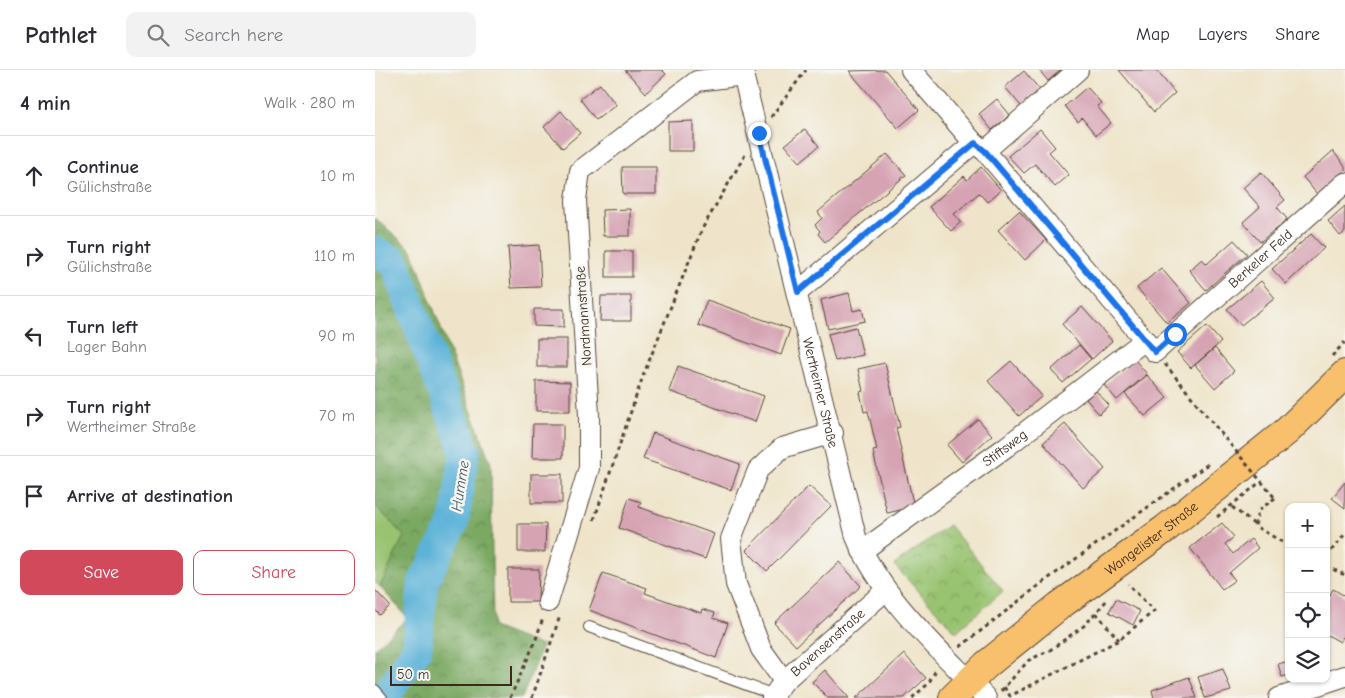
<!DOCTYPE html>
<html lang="en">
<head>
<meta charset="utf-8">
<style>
	body { margin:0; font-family:"Comic Neue",sans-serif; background:#f2f2f3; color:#2b2b33 }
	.controls { position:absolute; right:15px; bottom:15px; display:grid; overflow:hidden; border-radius:10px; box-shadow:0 1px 4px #0004 }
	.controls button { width:45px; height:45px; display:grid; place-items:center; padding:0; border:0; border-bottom:1px solid #e1e1e2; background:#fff; color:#2b2b33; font:25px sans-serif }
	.scale { position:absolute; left:15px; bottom:12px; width:122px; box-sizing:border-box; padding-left:5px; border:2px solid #3b2a1e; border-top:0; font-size:14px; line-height:18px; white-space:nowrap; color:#3b2a1e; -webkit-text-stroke:4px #f6f6f2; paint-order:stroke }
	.stop { position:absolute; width:15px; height:15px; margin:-11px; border:4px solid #1a73e8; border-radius:50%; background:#fff }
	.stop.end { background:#1a73e8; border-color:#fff; box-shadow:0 1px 5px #0008 }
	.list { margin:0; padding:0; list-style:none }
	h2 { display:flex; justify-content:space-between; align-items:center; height:65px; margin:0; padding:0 20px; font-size:21px }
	h2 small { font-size:16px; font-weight:400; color:#7c7c81 }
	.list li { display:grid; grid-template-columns:32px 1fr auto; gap:15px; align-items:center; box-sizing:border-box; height:80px; padding:0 20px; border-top:1px solid #e1e1e2 }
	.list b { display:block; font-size:19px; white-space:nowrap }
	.list p { margin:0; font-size:16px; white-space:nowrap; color:#7c7c81 }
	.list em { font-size:16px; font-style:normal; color:#7c7c81 }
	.actions { display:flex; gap:10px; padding:15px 20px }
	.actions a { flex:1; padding:11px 0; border:1px solid #d1495b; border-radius:10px; text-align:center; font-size:18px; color:#d1495b }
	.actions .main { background:#d1495b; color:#fff }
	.icon { flex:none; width:28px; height:28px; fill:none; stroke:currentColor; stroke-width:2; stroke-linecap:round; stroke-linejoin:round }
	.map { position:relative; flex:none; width:970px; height:628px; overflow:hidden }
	header { display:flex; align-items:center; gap:30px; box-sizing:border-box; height:70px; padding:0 25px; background:#fff; border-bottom:1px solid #e1e1e2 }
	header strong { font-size:24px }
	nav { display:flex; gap:28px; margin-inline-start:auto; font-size:18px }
	.search { width:350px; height:45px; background:#f2f2f3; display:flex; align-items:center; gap:12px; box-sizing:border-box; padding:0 18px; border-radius:10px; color:#7c7c81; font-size:19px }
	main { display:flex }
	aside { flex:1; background:#fff }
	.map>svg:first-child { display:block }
</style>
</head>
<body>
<header>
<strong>Pathlet</strong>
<div class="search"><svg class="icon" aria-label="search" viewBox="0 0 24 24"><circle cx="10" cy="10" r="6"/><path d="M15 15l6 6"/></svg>Search here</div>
<nav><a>Map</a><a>Layers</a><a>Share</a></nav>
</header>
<main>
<aside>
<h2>4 min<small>Walk · 280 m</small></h2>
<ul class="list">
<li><svg class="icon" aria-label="ahead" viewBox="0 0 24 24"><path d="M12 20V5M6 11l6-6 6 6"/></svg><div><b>Continue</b><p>Gülichstraße</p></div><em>10 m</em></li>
<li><svg class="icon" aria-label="right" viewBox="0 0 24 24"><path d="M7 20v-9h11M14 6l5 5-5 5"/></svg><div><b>Turn right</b><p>Gülichstraße</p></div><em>110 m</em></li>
<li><svg class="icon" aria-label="left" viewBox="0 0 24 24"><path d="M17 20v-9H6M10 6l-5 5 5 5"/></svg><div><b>Turn left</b><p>Lager Bahn</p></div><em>90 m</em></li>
<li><svg class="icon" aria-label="right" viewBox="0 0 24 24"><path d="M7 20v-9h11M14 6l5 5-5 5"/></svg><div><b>Turn right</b><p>Wertheimer Straße</p></div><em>70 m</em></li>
<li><svg class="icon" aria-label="arrive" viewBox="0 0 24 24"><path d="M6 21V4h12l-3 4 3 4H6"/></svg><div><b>Arrive at destination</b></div></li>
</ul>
<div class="actions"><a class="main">Save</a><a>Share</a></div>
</aside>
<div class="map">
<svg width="970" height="628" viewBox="0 0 970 628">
	<defs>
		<pattern id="forest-crowns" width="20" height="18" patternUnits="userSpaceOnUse" patternTransform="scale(1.25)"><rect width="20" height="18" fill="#7aa962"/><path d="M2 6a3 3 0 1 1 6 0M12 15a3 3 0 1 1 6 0" fill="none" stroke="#658a50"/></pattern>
		<pattern id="park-crowns" width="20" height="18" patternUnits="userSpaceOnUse" patternTransform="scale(1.25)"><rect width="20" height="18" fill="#98c370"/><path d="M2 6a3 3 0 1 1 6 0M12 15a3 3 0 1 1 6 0" fill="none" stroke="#7d9f5b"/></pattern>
	</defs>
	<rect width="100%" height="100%" fill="#f6f6f2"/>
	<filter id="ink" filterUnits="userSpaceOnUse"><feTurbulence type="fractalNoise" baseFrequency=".02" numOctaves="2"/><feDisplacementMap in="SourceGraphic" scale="10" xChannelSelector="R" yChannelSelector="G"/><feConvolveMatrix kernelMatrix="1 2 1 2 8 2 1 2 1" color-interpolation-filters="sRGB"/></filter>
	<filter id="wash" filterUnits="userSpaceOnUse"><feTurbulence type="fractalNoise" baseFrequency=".0096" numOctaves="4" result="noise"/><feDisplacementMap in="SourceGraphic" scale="20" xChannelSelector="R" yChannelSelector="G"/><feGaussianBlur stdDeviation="1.12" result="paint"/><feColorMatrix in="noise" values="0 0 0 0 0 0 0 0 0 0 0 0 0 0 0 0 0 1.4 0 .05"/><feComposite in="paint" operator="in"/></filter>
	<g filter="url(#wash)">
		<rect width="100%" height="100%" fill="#efe4c9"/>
		<path fill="#98c370" stroke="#6a7647" d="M0 435 29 466 5 517 0 512Z"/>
		<path fill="url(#forest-crowns)" stroke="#5a6a40" d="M0 148 37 180 116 394 118 557 167 576 147 628H0V578L33 548 5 517 29 466 0 435Z"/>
		<path fill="url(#park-crowns)" stroke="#6a7647" d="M574 455 628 521 581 562 519 495Z"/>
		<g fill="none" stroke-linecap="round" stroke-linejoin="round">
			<path stroke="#5bb2d8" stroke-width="30" d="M0 181 19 191 90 381 79 452 48 512 42 579 9 628"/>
		</g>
		<g id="blocks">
			<g fill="#d6a3b3">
				<path d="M250 0H287L291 4 271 23Z"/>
				<path d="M510 0 544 40 523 58 474 1Z"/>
				<path d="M664 0H686L673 11Z"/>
				<path d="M744 0H781L800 23 779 42Z"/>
				<path d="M649 1 665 20 646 36 630 17Z"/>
				<path d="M225 14 241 35 221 50 205 29Z"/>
				<path d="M712 17 726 33 722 36 736 53 721 65 707 48 703 52 690 36Z"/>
				<path d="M622 29 635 45 617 60 604 44Z"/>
				<path d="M186 41 205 63 188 78 169 57Z"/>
				<path d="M318 51V81H293V52Z"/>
				<path d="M430 59 444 76 425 92 410 75Z"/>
				<path d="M665 59 680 77 674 82 694 105 680 117 660 94 649 103 633 86Z"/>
				<path d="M958 81 970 96V100L942 124 928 107Z"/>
				<path d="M512 84 531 105 450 172 443 164 445 161 440 155 447 148 443 142Z"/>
				<path d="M247 97H281V124H248Z"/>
				<path d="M606 97 626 120 612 132 604 123 579 144 586 152 576 161 554 137 589 106 592 110Z"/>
				<path d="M886 102 910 130 902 137 912 149 885 172 868 152 885 137 868 118Z"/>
				<path d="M970 136V162L965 166 953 151Z"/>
				<path d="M255 139V166H228L227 140Z"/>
				<path d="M644 141 671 170 650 190 623 160Z"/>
				<path d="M936 164 949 178 911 214 897 199Z"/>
				<path d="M859 170 872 184 831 220 814 200 827 189 832 194Z"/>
				<path d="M164 175 166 217 136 218 133 177Z"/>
				<rect x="231" y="181" width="26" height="26"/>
				<path d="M786 198 816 233 792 253 762 218Z"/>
				<path d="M886 211 900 228 866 255 852 239Z"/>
				<path d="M474 223 478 241 487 239 490 251 453 259 446 230Z"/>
				<path d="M226 226H256V251H225Z"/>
				<path d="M332 230 415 259 406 285 323 255Z"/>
				<path d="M707 237 737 271 717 289 687 254Z"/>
				<path d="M159 239H189V257L159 256Z"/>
				<path d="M832 256 846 272 816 298 802 282Z"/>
				<path d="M481 257 488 285 460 291 453 264Z"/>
				<rect x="162" y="269" width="30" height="28"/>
				<path d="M704 275 716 289 688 313 676 300Z"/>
				<path d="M840 278 859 301 840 318 820 295Z"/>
				<path d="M759 289 772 304 742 330 729 315Z"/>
				<path d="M636 291 667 326 644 346 613 311Z"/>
				<path d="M510 293 525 357 521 358 539 437 512 443 498 381 502 380 493 341 489 342 485 322 488 321 483 299Z"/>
				<path d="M303 296 389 326 380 352 294 321Z"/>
				<path d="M772 305 792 328 770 346 750 324Z"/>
				<path d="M161 311 195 312V341H161Z"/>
				<path d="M721 321 734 335 724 344 711 329Z"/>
				<path d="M603 349 617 365 587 392 572 375Z"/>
				<path d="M158 354H188V388H157Z"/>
				<path d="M690 354 730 399 708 418 668 373Z"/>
				<path d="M278 363 365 394 356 420 268 389Z"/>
				<rect x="156" y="404" width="31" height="29"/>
				<path d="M970 412V438L957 428Z"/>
				<path d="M434 416 456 436 392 501 371 480Z"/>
				<path d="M254 428 266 432 264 437 339 464 330 489 244 458Z"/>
				<path d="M847 453 859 467 850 474 858 484 876 469 883 478 854 503 860 510 847 519 815 478Z"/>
				<path d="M143 454H171L170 482H143Z"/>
				<path d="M464 492 486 516 421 576 399 553Z"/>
				<path d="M133 499H164L163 532H133Z"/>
				<path d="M228 503 272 518 270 523 326 543 327 539 340 543 338 548 353 553 341 588 214 540Z"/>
				<path d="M958 519 970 526V563L965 572 951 564V533Z"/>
				<path d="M0 520 15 536 5 545 0 540Z"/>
				<path d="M741 529 765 541 758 555 734 542Z"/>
				<path d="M529 584 551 608 529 628H481Z"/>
				<path d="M914 591V605L907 607 903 594Z"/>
				<path d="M848 599 856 621 830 628 823 607Z"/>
				<path d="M450 600 474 628H453L437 612Z"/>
				<path d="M814 607 822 628H779L777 620Z"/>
			</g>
		</g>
	</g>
	<g filter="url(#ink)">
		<use href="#blocks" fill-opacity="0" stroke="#564638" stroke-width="1"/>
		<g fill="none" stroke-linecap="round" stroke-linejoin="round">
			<defs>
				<g id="lane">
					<path d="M214 557 399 625"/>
					<path d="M0 620 7 628"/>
				</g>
				<g id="street">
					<path id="s1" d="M367 0 481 467C507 529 565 580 611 628"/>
					<path id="s2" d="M536 0 599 73 610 81 780 282 970 113"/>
					<path d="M610 81 703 0"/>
					<path d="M423 222 599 73"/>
					<path id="s3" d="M487 481 631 377 770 270"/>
					<path d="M173 532 214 398V345L201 130 205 101 322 11 369 5"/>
					<path d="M409 611 386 579 361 514 356 469 383 400 407 378 458 363"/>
					<path id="s4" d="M397 628 409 611 511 520"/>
					<path d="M904 628 970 606"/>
				</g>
				<g id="primary">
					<path id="s5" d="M578 628 611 595 684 536 790 459 912 361 970 304"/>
				</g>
			</defs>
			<use href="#lane" stroke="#564638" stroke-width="12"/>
			<use href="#street" stroke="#564638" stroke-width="22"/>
			<use href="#primary" stroke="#564638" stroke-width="30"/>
			<g stroke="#564638" stroke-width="3" stroke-dasharray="4 4" stroke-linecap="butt">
				<path d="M396 47 431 0"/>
				<path d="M957 286 970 272"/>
				<path d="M790 294 840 356"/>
				<path d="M900 428 883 441 880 456 914 476"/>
				<path d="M857 437 880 455"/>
				<path d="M842 447 884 413"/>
				<path d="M219 450 268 306 327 159 370 85"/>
				<path d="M951 487 970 464"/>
				<path d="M951 496 970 505"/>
				<path d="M721 543 744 570"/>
				<path d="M585 577 667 513 836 392"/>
				<path d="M629 617 635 626 744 570 779 541 753 514"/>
				<path d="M626 621 654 590 675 580 710 555 733 529"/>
				<path d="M135 628 160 572 168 548"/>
				<path d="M157 628 185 546"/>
				<path d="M537 628 553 614 561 600"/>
			</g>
			<use href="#lane" stroke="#fff" stroke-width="10"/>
			<use href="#street" stroke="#fff" stroke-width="20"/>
			<use href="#primary" stroke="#f8bf6c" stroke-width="28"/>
			<path stroke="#564638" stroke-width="3" stroke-dasharray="4 4" stroke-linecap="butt" d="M840 356 900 428"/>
		</g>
	</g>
	<g fill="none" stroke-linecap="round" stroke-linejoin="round" filter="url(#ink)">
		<path stroke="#1a73e8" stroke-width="6" d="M384 63 423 222 600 73 610 81 780 282 800 264"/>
	</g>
	<g text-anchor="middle" stroke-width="5" stroke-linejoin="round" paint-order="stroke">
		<g font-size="14" fill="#3b2a1e" stroke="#f6f6f2">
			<text dy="5" stroke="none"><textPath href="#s2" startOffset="514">Berkeler Feld</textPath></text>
			<text transform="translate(208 246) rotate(-94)" y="5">Nordmannstraße</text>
			<text dy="5" stroke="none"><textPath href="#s1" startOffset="332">Wertheimer Straße</textPath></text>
			<text dy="5" stroke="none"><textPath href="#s3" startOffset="176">Stiftsweg</textPath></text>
			<text dy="5" stroke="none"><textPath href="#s5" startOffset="255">Wangelister Straße</textPath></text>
			<text dy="5" stroke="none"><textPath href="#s4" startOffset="79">Bavensenstraße</textPath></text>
		</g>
		<g font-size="15" font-style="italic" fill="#465a5f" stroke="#f6f6f2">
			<text transform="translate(85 416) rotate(-81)" y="5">Humme</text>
		</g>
	</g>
</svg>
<div class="controls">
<button>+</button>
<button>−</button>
<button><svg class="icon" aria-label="locate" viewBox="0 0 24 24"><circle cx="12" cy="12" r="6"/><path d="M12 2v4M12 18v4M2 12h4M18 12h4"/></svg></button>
<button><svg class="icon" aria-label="layers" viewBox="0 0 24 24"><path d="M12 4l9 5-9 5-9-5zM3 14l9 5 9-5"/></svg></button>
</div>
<div class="scale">50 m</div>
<div class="stop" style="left:800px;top:264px"></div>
<div class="stop end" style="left:384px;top:63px"></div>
</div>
</main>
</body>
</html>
